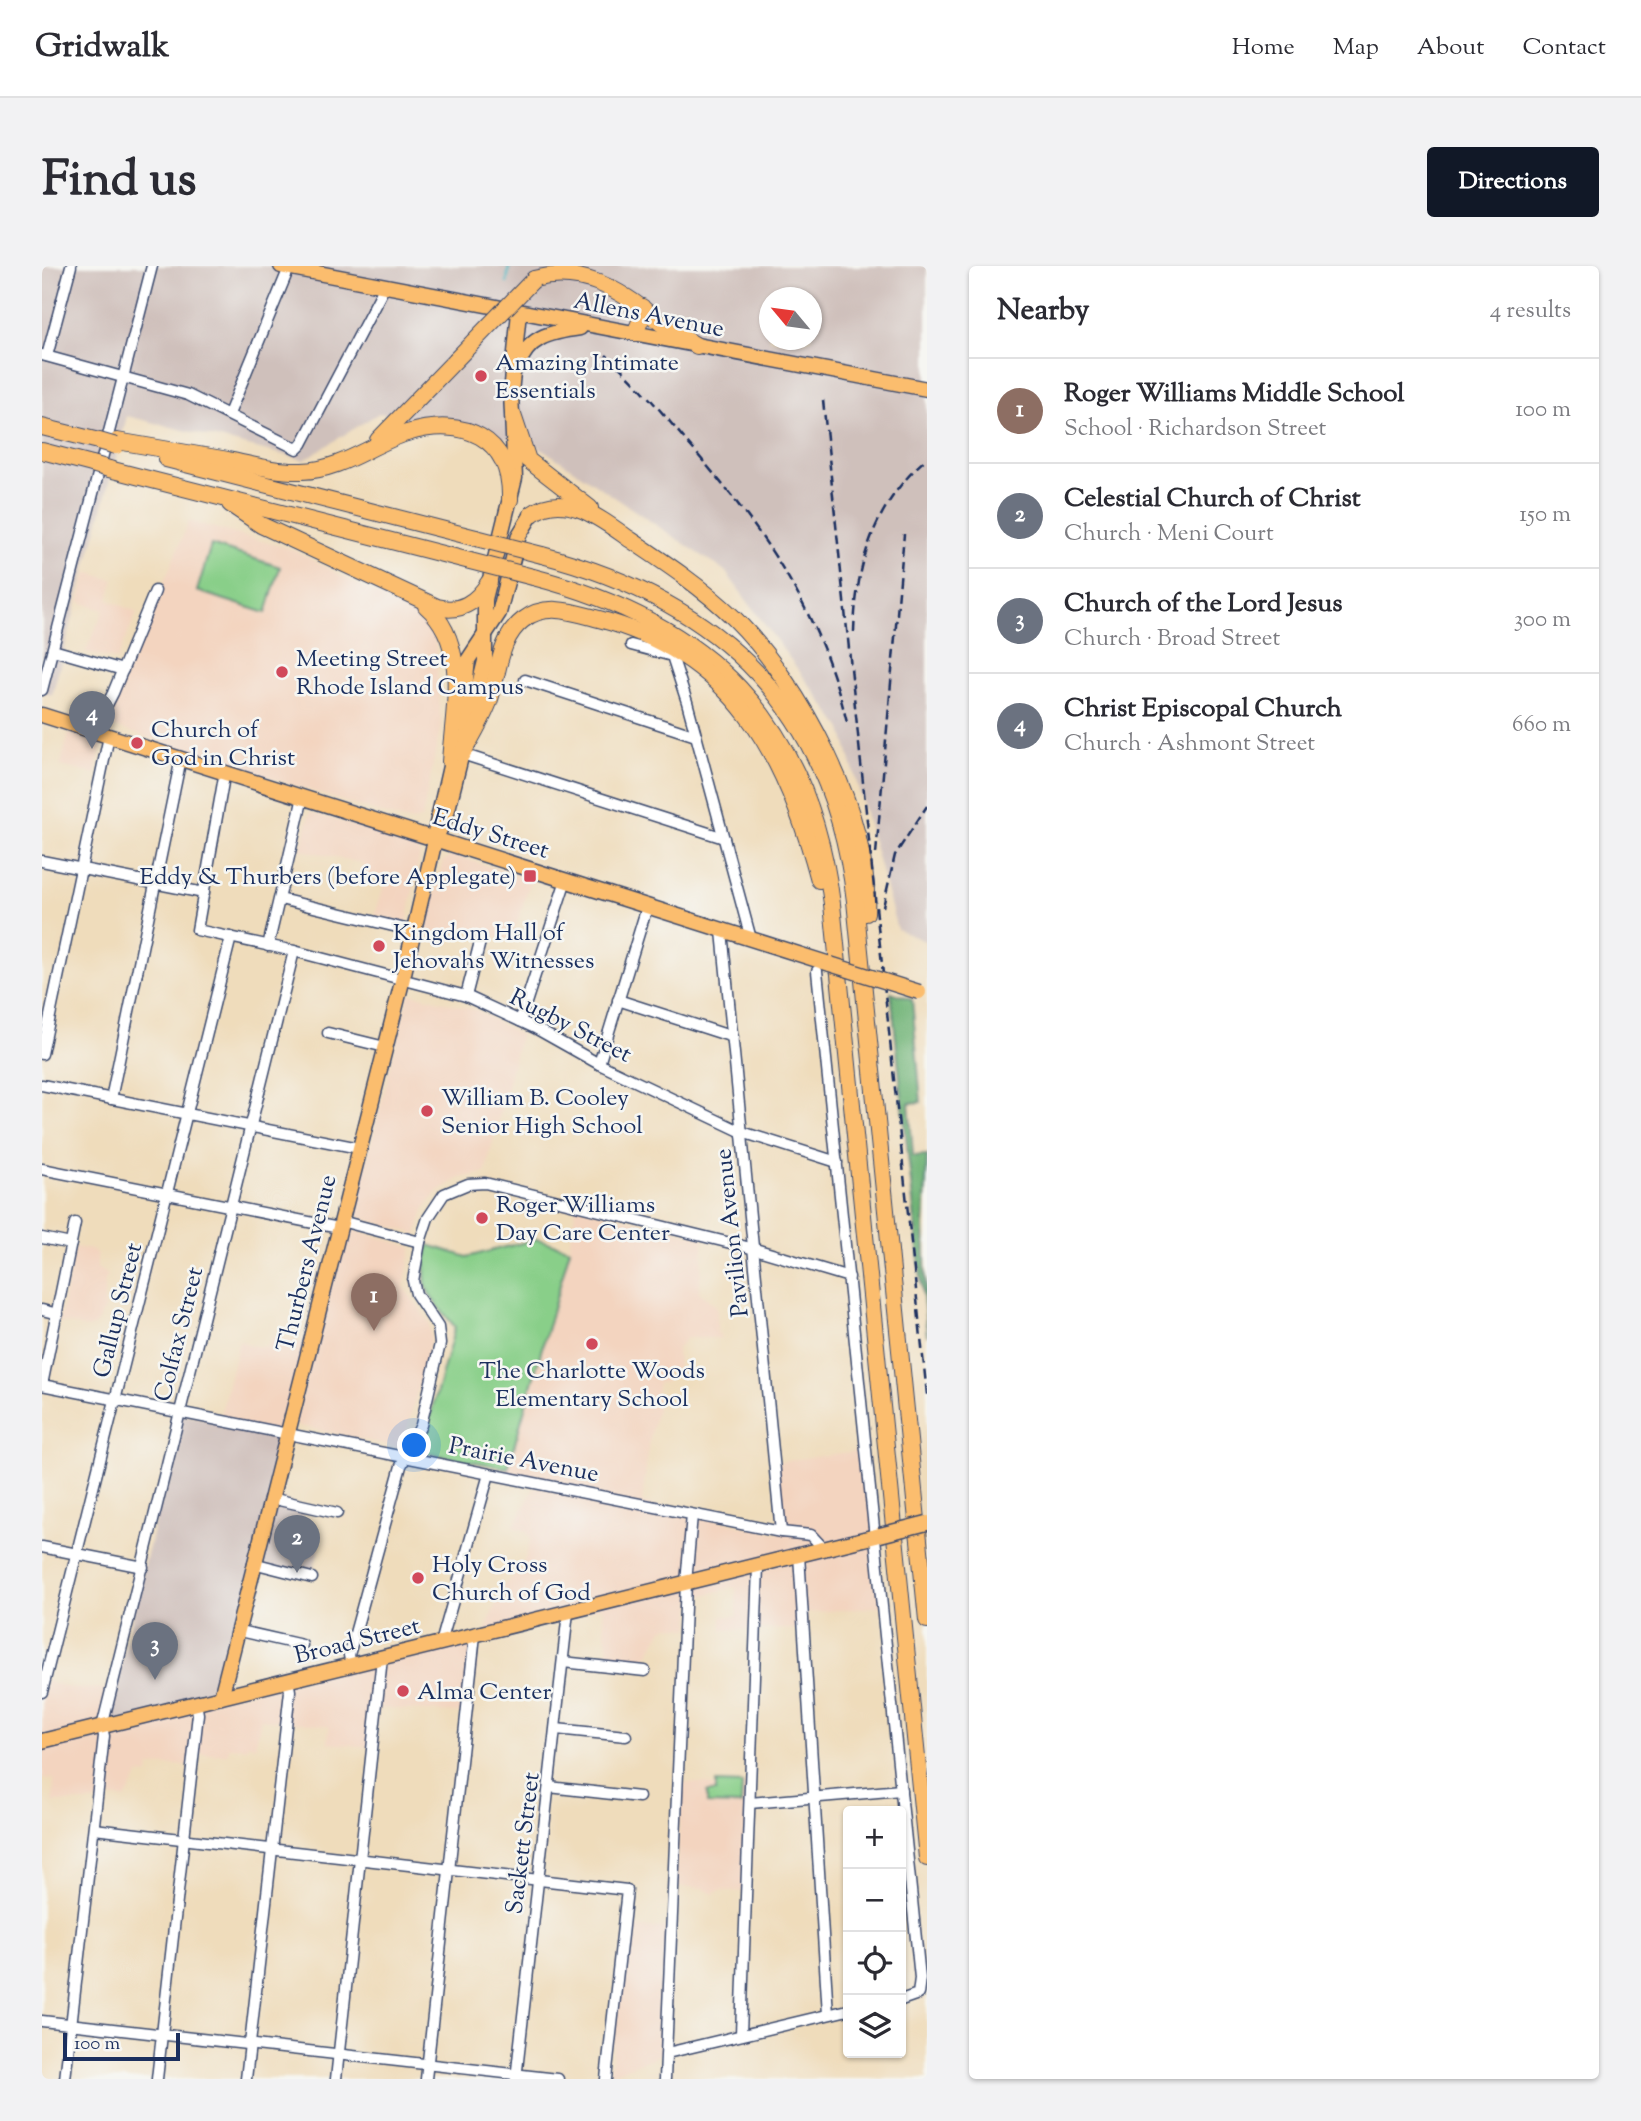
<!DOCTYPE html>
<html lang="en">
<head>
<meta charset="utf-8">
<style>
	body { margin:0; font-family:"Sorts Mill Goudy",serif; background:#f2f2f3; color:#2b2b33 }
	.controls { position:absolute; right:21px; bottom:21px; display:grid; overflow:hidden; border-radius:7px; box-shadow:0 2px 5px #0004 }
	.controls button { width:63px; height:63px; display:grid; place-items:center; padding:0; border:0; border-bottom:2px solid #e1e1e2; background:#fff; color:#2b2b33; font:35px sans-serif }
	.compass { position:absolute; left:717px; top:21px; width:63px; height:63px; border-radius:50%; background:#fff; box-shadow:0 2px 5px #0004; rotate:299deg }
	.scale { position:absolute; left:21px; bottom:18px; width:117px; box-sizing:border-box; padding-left:7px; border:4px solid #1b2f5e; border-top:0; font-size:19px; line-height:24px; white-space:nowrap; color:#1b2f5e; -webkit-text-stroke:5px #f6f6f2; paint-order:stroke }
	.you { position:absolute; left:373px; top:1180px; width:24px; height:24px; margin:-18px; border:5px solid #fff; border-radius:50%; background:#1a73e8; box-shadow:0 0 0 10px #1a73e833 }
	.badge { display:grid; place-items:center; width:46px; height:46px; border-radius:50%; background:#111827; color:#fff; font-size:23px; font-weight:700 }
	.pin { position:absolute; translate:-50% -58px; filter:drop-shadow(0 2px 4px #0008) }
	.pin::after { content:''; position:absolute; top:37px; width:24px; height:21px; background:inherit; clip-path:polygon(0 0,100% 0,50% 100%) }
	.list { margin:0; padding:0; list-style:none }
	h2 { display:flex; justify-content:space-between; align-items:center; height:91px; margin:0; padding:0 28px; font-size:30px }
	h2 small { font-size:23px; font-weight:400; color:#7c7c81 }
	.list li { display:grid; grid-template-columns:46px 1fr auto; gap:21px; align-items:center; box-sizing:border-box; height:105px; padding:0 28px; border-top:2px solid #e1e1e2 }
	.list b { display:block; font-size:26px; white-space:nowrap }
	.list p { margin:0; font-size:23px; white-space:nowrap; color:#7c7c81 }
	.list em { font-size:23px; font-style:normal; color:#7c7c81 }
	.icon { flex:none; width:38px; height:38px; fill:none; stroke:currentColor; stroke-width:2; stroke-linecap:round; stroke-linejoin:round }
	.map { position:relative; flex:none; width:885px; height:1813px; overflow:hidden; border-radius:7px }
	header { display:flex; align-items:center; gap:42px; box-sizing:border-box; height:98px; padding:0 35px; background:#fff; border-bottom:2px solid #e1e1e2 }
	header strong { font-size:33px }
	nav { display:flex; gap:38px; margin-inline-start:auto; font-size:24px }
	.intro { display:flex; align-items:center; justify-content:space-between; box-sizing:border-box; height:168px; padding:0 42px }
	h1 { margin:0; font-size:49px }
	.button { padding:18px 32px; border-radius:7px; background:#111827; color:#fff; font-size:24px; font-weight:700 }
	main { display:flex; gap:42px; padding:0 42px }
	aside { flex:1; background:#fff; border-radius:7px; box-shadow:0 2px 5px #0004 }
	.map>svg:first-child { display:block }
</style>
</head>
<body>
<header>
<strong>Gridwalk</strong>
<nav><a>Home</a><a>Map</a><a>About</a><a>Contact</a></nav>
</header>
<div class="intro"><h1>Find us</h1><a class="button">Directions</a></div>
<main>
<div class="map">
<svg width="885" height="1813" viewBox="0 0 885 1813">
	<rect width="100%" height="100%" fill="#f6f6f2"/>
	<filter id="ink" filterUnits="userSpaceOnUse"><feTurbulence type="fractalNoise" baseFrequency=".0143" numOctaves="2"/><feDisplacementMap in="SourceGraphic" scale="14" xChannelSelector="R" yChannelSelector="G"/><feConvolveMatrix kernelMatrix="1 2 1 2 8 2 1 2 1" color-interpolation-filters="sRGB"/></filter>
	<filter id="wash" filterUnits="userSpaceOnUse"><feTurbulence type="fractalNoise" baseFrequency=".00686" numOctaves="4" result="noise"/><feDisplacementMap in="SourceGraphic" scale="28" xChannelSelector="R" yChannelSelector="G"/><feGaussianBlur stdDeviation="1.57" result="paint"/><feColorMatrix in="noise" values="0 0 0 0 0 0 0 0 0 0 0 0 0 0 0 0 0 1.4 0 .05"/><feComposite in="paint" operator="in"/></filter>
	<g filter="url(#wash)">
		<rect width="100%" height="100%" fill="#efdcbb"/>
		<g fill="#f3d4bf">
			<path d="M147 255 252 284 333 328 392 355 399 459 380 552 370 556 337 547 64 458Z"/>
			<path d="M45 306 72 314 66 334 95 346 75 394 43 386 62 344 37 336Z"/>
			<path d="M27 467 60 477 53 508 18 500Z"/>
			<path d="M268 546 373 579 378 588 365 657 333 649 343 616 318 609 321 597 259 584Z"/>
			<path d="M411 589 489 614 469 676 417 661 412 672 396 676 381 673 401 595Z"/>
			<path d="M367 727 434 744 478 769 443 907 418 912 394 927 382 944 375 968 311 950Z"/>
			<path d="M534 940 662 972 657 1026 675 1041V1066L680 1072H644L635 1083 636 1101 626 1107 624 1116 616 1117 614 1127 617 1134 607 1177 600 1237 737 1268 734 1196 822 1184 842 1340 765 1347V1363L680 1364V1351L695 1350 694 1321 650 1332 648 1362 626 1360 621 1363 598 1403 564 1399 565 1381 560 1341 441 1370 461 1320 480 1302 489 1273 485 1266 471 1261 495 1217 462 1210 526 986Z"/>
			<path d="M302 961 370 981 362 1021 387 1056 389 1073 360 1182 253 1159Z"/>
			<path d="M33 981 51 984 55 988V1002L66 1009 62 1017V1045L53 1059 47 1062 17 1056Z"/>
			<path d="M232 1070 268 1079 246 1168 177 1154 197 1074 207 1079 224 1081Z"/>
			<path d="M439 1373 428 1448 337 1442 329 1481 286 1477 287 1460 219 1453 213 1481 207 1478 204 1482 187 1481 186 1488H155L153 1499 108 1500 106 1508 97 1509 83 1533 59 1530 57 1536H11L12 1513 0 1512V1433L4 1415 33 1423 56 1422 71 1426 62 1460Z"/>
			<path d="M640 1517H664L678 1523 691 1518 710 1519 704 1626 678 1624 671 1628 661 1622 633 1621Z"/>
			<path d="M583 1658 601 1662 630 1661 626 1786 568 1808Z"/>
		</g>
		<g fill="#cfc0bb" fill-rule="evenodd">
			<path d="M0 0H885V676L855 663 800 463 683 305 493 178 337 147 262 194 85 150 10 429 0 426ZM727 32H769V74H727Z"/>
			<path d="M138 1148 244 1167 230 1230 262 1241 259 1272 269 1281H278L269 1311 215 1297 177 1432 64 1464Z"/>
		</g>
		<g fill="#89cf89" stroke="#527f74" stroke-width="2">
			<path d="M169 279 238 301 224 347 155 325Z"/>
			<path d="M495 973 528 983 466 1202 378 1186 413 1061C385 1026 377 1025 387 979L425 991Z"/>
			<path d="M674 1517 700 1518 699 1539 665 1538V1526H674Z"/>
		</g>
		<path fill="#6eb275" stroke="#44706a" stroke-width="2" d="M849 726 870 733 879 836 867 837 871 890 885 889 882 960 885 1070Z"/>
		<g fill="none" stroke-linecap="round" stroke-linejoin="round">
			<path stroke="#4dbbc6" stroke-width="2.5" d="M465 17 467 0"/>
		</g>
	</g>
	<g filter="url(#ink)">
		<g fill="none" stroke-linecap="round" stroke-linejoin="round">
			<defs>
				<g id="minor">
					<path d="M0 89 146 129 255 183 260 178 343 20"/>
					<path d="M5 90 29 0"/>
					<path d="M187 148 247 2"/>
					<path d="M589 379 630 390 645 436 709 673"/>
					<path d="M11 384 81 404"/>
					<path d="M483 414 654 470"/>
					<path d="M0 424 110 0"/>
					<path d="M51 466 71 427 113 325"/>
					<path d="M420 488 682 572"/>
					<path d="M183 505 155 664 252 685 424 730 493 762 557 798 700 866 795 896"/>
					<path d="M0 595 162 627"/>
					<path d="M238 633 372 665"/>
					<path d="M680 665 739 1266"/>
					<path d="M226 680 261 531"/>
					<path d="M775 705 878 1712 876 1728 859 1734"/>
					<path d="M424 730 439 672"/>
					<path d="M576 734 691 771"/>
					<path d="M478 755 524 614"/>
					<path d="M286 767 343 781"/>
					<path d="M0 788 67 470"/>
					<path d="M557 798 605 641"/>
					<path d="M0 819 317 882"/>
					<path d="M69 833 139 492"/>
					<path d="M0 903 297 962"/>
					<path d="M299 955 378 976"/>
					<path d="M33 957 0 1119 739 1266 769 1269 782 1283"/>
					<path d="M0 972 29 978"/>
					<path d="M0 1044 16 1048"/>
					<path d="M228 1232 295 1247"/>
					<path d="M0 1281 101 1301"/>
					<path d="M757 1289 786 1748"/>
					<path d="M211 1297 270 1312"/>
					<path d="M194 1364 260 1379"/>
					<path d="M399 1377 447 1208"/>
					<path d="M521 1396 603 1405"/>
					<path d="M309 1399 307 1389 359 1200 379 1159 398 1078 396 1061 374 1028 371 1015 378 976 386 952 402 928 426 918 443 917 713 983 807 1011"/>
					<path d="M0 1426 189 671"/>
					<path d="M514 1463 584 1470"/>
					<path d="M507 1521 597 1531"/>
					<path d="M708 1537 859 1524"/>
					<path d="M52 1563 585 1624 564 1813"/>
					<path d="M0 1755 516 1813"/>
					<path d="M699 1768 716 1300"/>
					<path d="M625 1787 806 1744"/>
					<path d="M23 1813 62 1470 60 1461 252 685"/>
					<path d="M115 1813 156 1448 154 1437"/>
					<path d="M204 1813 248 1425 246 1414"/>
					<path d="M294 1813 340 1392"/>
					<path d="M384 1813 433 1369"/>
					<path d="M474 1813 526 1346"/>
					<path d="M623 1813 644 1317 650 1249"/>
				</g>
				<g id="major">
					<path d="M239 0 885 123"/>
					<path d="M475 102C485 71 508 66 538 62"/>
					<path d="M0 449 788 698"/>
					<path d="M419 458 426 394 457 347 477 269 490 248"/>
					<path d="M393 566 411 487"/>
					<path d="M179 1431 359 720 393 574 404 551 443 395V333L473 212 469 127 477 46"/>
					<path d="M0 1475 838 1269"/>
				</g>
				<g id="highway">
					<path d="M492 13C539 0 579 24 614 53 626 64 641 71 655 80"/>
					<path d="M593 67 600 51V41"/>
					<path d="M471 149 486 194 548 242"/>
					<path d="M0 161 57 175"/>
					<path d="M336 174 432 75"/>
					<path d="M75 175C112 181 149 188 186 194 210 199 236 206 260 205 300 204 329 178 365 167 421 150 470 171 468 234"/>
					<path d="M0 185 50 198"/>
					<path d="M124 193 434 272"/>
					<path d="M67 203 428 295"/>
					<path d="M188 238 219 259 395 341C418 347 434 337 447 316"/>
					<path d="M490 248C522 224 559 253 586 272 622 296 660 321 692 352 759 418 830 551 824 647"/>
					<path d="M500 289C681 336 791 444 813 635L885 1354"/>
					<path d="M491 311C667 356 767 454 790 638L885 1592"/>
					<path d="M384 340C428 378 411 445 408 496"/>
					<path d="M420 488C430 471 440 454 447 436 457 409 456 373 481 354 504 336 531 346 557 353 691 388 744 488 777 614"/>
				</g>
			</defs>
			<use href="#minor" stroke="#3b496c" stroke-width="13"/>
			<use href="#major" stroke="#3b496c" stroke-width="17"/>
			<use href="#highway" stroke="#3b496c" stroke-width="18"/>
			<use href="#minor" stroke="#fff" stroke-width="10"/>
			<use href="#major" stroke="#fbbd6e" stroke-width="14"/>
			<use href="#highway" stroke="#fbbd6e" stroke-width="16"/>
			<g stroke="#1b2f5e" stroke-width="2.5" stroke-dasharray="10 5" stroke-linecap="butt">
				<path d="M564 89C594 115 619 145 644 175 721 264 779 344 806 461"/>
				<path d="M781 134 885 1129"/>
				<path d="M812 366C814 298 832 238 885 192"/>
				<path d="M834 588 862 268"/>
				<path d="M841 641 853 589 885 540"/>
			</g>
			<defs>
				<g id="major-bridge">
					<path d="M788 698 877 726"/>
					<path d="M838 1269 885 1257"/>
				</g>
				<g id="highway-bridge">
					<path d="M432 75 492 13"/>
					<path d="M57 175 74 180"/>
					<path d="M50 198 67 203"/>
					<path d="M434 272 500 289"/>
					<path d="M428 295 491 311"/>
				</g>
			</defs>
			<use href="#major-bridge" stroke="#3b496c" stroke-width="17" stroke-linecap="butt"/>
			<use href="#highway-bridge" stroke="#3b496c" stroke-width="18" stroke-linecap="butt"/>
			<use href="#major-bridge" stroke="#fbbd6e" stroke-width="14"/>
			<use href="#highway-bridge" stroke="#fbbd6e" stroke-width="16"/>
		</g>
	</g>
	<g fill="#d1495b" stroke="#f6f6f2" stroke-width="2.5">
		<circle cx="439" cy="110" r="7"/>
		<circle cx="240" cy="406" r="7"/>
		<circle cx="95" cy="477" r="7"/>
		<rect x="481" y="603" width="14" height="14" rx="3.5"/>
		<circle cx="337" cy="680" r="7"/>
		<circle cx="385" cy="845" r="7"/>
		<circle cx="440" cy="952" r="7"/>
		<circle cx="550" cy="1078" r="7"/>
		<circle cx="376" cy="1312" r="7"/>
		<circle cx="361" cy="1425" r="7"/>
	</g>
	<g text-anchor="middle" stroke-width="5" stroke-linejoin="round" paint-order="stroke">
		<g font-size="24" fill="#1b2f5e" stroke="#f6f6f2">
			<text transform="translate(607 48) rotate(11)" y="8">Allens Avenue</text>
			<text transform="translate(449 567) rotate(17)" y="8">Eddy Street</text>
			<text transform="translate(529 759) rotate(27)" y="8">Rugby Street</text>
			<text transform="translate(689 967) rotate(-96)" y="8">Pavilion Avenue</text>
			<text transform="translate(264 997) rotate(-76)" y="8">Thurbers Avenue</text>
			<text transform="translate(75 1044) rotate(-76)" y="8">Gallup Street</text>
			<text transform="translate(136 1068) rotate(-76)" y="8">Colfax Street</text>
			<text transform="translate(482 1193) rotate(11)" y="8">Prairie Avenue</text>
			<text transform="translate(315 1374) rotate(-14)" y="8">Broad Street</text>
			<text transform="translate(480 1577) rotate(-83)" y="8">Sackett Street</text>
		</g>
		<g font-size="24" fill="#1b2f5e" stroke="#f6f6f2" text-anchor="start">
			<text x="453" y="104">Amazing Intimate<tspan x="453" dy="28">Essentials</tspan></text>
			<text x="254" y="400">Meeting Street<tspan x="254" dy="28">Rhode Island Campus</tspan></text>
			<text x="109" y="471">Church of<tspan x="109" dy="28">God in Christ</tspan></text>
			<text x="474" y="618" text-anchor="end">Eddy &amp; Thurbers (before Applegate)</text>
			<text x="351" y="674">Kingdom Hall of<tspan x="351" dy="28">Jehovahs Witnesses</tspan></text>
			<text x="399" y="839">William B. Cooley<tspan x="399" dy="28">Senior High School</tspan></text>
			<text x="454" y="946">Roger Williams<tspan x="454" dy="28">Day Care Center</tspan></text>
			<text x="550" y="1112" text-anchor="middle">The Charlotte Woods<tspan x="550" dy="28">Elementary School</tspan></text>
			<text x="390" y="1306">Holy Cross<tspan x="390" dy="28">Church of God</tspan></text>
			<text x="375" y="1433">Alma Center</text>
		</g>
	</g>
</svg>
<div class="controls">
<button>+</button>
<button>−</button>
<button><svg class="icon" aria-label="locate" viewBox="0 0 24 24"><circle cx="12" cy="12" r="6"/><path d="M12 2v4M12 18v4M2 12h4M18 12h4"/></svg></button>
<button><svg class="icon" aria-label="layers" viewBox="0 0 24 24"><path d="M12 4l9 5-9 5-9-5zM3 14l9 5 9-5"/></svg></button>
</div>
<svg class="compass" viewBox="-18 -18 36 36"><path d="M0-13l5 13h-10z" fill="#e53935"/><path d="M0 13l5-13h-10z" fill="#7c7c81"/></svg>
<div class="scale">100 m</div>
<div class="you"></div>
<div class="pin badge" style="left:332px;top:1065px;background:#8d6e63">1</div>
<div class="pin badge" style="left:255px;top:1307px;background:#6b7280">2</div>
<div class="pin badge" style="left:113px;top:1414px;background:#6b7280">3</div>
<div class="pin badge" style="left:50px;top:483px;background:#6b7280">4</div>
</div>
<aside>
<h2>Nearby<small>4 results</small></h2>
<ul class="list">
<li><span class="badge" style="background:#8d6e63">1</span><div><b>Roger Williams Middle School</b><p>School · Richardson Street</p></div><em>100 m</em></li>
<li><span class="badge" style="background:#6b7280">2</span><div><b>Celestial Church of Christ</b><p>Church · Meni Court</p></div><em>150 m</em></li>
<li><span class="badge" style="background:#6b7280">3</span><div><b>Church of the Lord Jesus</b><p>Church · Broad Street</p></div><em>300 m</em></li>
<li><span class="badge" style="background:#6b7280">4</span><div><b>Christ Episcopal Church</b><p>Church · Ashmont Street</p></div><em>660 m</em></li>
</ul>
</aside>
</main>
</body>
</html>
